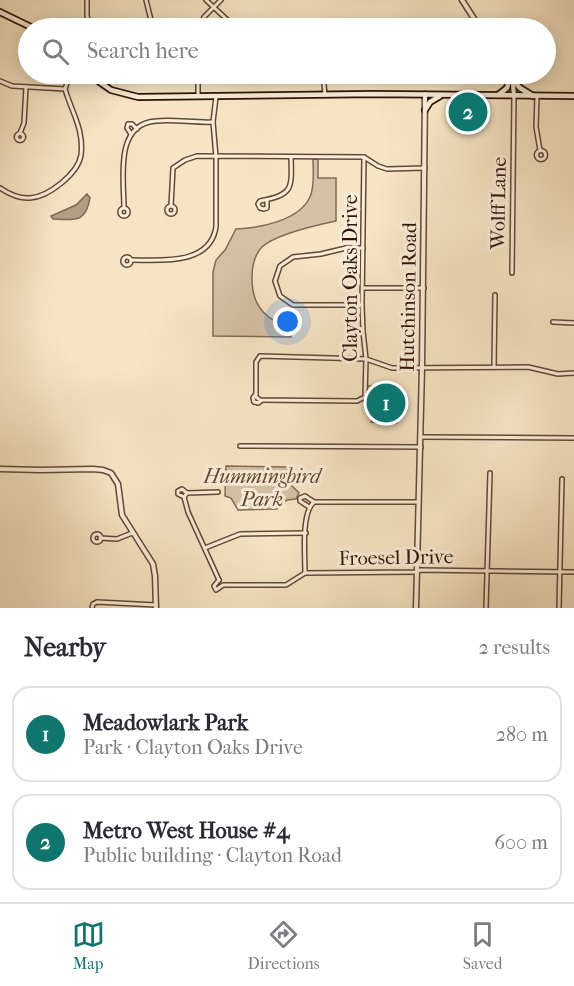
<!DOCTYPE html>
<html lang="en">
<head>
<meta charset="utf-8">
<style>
	body { margin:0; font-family:"IM FELL French Canon",serif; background:#f2f2f3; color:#2b2b33 }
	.you { position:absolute; left:288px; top:322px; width:21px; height:21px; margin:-15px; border:4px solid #fff; border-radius:50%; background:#1a73e8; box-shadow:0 0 0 9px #1a73e833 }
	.badge { display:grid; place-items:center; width:39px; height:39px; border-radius:50%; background:#0f766e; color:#fff; font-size:20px; font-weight:700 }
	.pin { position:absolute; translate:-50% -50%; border:3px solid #fff; box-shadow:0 2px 6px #0006 }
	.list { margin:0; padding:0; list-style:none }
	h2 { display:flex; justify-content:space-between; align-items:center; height:78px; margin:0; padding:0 24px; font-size:26px }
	h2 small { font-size:20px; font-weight:400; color:#7c7c81 }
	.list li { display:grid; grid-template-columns:39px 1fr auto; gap:18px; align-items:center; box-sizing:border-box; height:96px; margin:0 12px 12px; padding:0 12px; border:2px solid #e1e1e2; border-radius:18px }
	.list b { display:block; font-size:22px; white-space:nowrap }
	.list p { margin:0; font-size:20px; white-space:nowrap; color:#7c7c81 }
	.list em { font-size:20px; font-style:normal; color:#7c7c81 }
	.icon { flex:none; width:33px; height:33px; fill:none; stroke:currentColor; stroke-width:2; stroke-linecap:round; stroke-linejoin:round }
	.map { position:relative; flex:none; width:574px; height:608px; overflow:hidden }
	.search { position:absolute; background:#fff; box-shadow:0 3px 15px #0003; left:18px; right:18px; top:18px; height:66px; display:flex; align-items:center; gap:15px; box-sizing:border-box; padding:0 21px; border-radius:33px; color:#7c7c81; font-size:22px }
	.sheet { height:294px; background:#fff }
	nav { display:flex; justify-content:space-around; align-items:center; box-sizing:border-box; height:84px; border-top:2px solid #e1e1e2; background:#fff; font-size:16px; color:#7c7c81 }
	nav a { display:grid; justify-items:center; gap:3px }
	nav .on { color:#0f766e }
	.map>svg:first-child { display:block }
</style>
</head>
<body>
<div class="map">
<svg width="574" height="608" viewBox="0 0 574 608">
	<rect width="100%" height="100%" fill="#f7e5c5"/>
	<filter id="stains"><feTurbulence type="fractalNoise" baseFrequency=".00333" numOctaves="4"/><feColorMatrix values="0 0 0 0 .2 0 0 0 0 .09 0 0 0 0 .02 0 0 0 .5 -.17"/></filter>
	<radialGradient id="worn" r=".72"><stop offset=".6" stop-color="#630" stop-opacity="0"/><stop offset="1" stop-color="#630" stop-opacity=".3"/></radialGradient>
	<g fill="#d5c1a5" stroke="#826a56" stroke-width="1.5">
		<path d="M313 159H318V178H336V221C317 225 276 234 262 247 249 260 249 293 260 308 267 318 279 324 291 326V337L213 336V272L216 260 225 250 236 229C259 228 299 221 310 197 315 186 313 171 313 159Z"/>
		<path d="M367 386H381V396H398L397 423 371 422 381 407 366 398Z"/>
		<path d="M226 466 287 467 288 482 299 493 296 499 287 500 277 509 238 510 231 498 225 496Z"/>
	</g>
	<path fill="#b39e84" stroke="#7f6752" stroke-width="1.5" d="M87 194 90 198C86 223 75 220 53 219L51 216 76 205Z"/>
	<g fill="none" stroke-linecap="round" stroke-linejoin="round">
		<defs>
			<g id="minor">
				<path d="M87 0V16L91 28"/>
				<path d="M146 0 153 28"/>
				<path d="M206 0 236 28"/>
				<path d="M276 26H356"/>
				<path d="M199 28 204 17 221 0"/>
				<path d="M235 28 242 24 246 28"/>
				<path d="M198 74V96"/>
				<path d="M323 74 325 95"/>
				<path d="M69 78 75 74"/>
				<path d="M0 81 12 86 65 89"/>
				<path d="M537 96 536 127 540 150"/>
				<path d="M20 133 24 123 26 87"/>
				<circle cx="20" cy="137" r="3.5"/>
				<path d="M131 134 127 128 128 124H132L137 129"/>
				<circle cx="541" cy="155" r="4.5"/>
				<path d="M364 157 362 305 363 331 366 359 365 397 357 401 260 400 256 397V362L260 356 366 359 392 368 528 367 558 374 574 373"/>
				<path d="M0 188C9 194 19 199 30 198 48 197 78 174 81 155 84 129 72 113 65 89L70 74"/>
				<path d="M267 200V208L264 209 260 208 258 204 260 201C293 195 292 189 291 157"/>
				<path d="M171 206 173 168 185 160 197 156 364 157 378 166 387 169 425 168"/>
				<circle cx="171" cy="210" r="4"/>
				<circle cx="124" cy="212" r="4"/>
				<path d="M124 208C124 179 114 124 156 121 175 119 194 123 213 122"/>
				<circle cx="127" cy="261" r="4"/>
				<path d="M131 260C160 260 210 266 216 227V157L213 122 216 97"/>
				<path d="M512 273 514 96"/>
				<path d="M363 288H424"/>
				<path d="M362 305H293L280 296 275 281 280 266 293 257 321 254 346 248H363"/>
				<path d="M553 322 574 323"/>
				<path d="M494 367 495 295"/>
				<path d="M255 395 253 398 254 402 258 403 261 401"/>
				<path d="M421 437 574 438"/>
				<path d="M240 446 421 447"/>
				<path d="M218 492 187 493 184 497 188 512 219 580"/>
				<path d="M184 497 178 494V491L182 489 187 493"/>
				<path d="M309 507 300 501V498L305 496 314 502"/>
				<circle cx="97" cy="538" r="4"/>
				<path d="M100 538 117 539 132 533"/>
				<path d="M205 548 240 534 306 533"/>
				<path d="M305 573C305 555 301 513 314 502H418"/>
				<path d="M219 580 214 586 216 590 223 585H286L305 573 417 572 420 570 574 572"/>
				<path d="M92 608 93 604 97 602 156 605"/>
				<path d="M486 608 490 473"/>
				<path d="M559 608 562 479"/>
			</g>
			<g id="tertiary">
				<path d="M462 0 480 28"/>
				<path d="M509 74 513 84 514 96"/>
				<path d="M0 469 41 470 93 469 103 470 111 473 118 484 122 515 153 564 155 576 156 608"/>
				<path d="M416 608 422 367 425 94"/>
			</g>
			<g id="secondary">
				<path d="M0 12 33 28"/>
				<path d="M88 74 111 90 138 97 373 94 574 96"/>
				<path d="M510 77 520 88 533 96"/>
				<path d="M498 95 507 88 510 77"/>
				<path d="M425 110 430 102 440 96"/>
			</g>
		</defs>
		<use href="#minor" stroke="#624836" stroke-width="6"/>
		<use href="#tertiary" stroke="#624836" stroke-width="7"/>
		<use href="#secondary" stroke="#301407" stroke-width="8"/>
		<use href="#minor" stroke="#faeed9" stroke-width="3"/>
		<use href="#tertiary" stroke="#faeed9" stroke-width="4"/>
		<use href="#secondary" stroke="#faeed9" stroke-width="4.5"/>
	</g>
	<g text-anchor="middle" stroke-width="6" stroke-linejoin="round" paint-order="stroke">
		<g font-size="20" fill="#301407" stroke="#faeed9">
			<text transform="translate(498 203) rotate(-89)" y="7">Wolff Lane</text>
			<text transform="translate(350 278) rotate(-90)" y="7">Clayton Oaks Drive</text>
			<text transform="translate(408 297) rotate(-89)" y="7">Hutchinson Road</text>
			<text transform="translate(396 557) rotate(-1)" y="7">Froesel Drive</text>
		</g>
		<g font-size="20" font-style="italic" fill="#624836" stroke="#faeed9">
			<text x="262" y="483">Hummingbird<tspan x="262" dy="23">Park</tspan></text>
		</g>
	</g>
	<rect width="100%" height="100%" filter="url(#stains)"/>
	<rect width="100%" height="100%" fill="url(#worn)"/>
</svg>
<div class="you"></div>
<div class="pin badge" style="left:386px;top:403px">1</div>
<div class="pin badge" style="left:468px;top:112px">2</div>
<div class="search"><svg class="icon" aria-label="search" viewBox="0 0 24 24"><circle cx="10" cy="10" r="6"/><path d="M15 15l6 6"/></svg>Search here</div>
</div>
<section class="sheet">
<h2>Nearby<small>2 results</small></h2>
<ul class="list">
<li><span class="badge">1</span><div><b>Meadowlark Park</b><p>Park · Clayton Oaks Drive</p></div><em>280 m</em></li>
<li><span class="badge">2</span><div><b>Metro West House #4</b><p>Public building · Clayton Road</p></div><em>600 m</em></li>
</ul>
</section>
<nav>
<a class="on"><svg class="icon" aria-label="map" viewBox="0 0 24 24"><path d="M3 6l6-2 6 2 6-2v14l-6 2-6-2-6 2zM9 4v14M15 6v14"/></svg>Map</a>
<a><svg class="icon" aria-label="directions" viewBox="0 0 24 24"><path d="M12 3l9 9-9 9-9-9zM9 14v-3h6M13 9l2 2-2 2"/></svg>Directions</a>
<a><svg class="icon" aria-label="saved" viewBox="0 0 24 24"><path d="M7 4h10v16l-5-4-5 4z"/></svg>Saved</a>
</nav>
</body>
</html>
